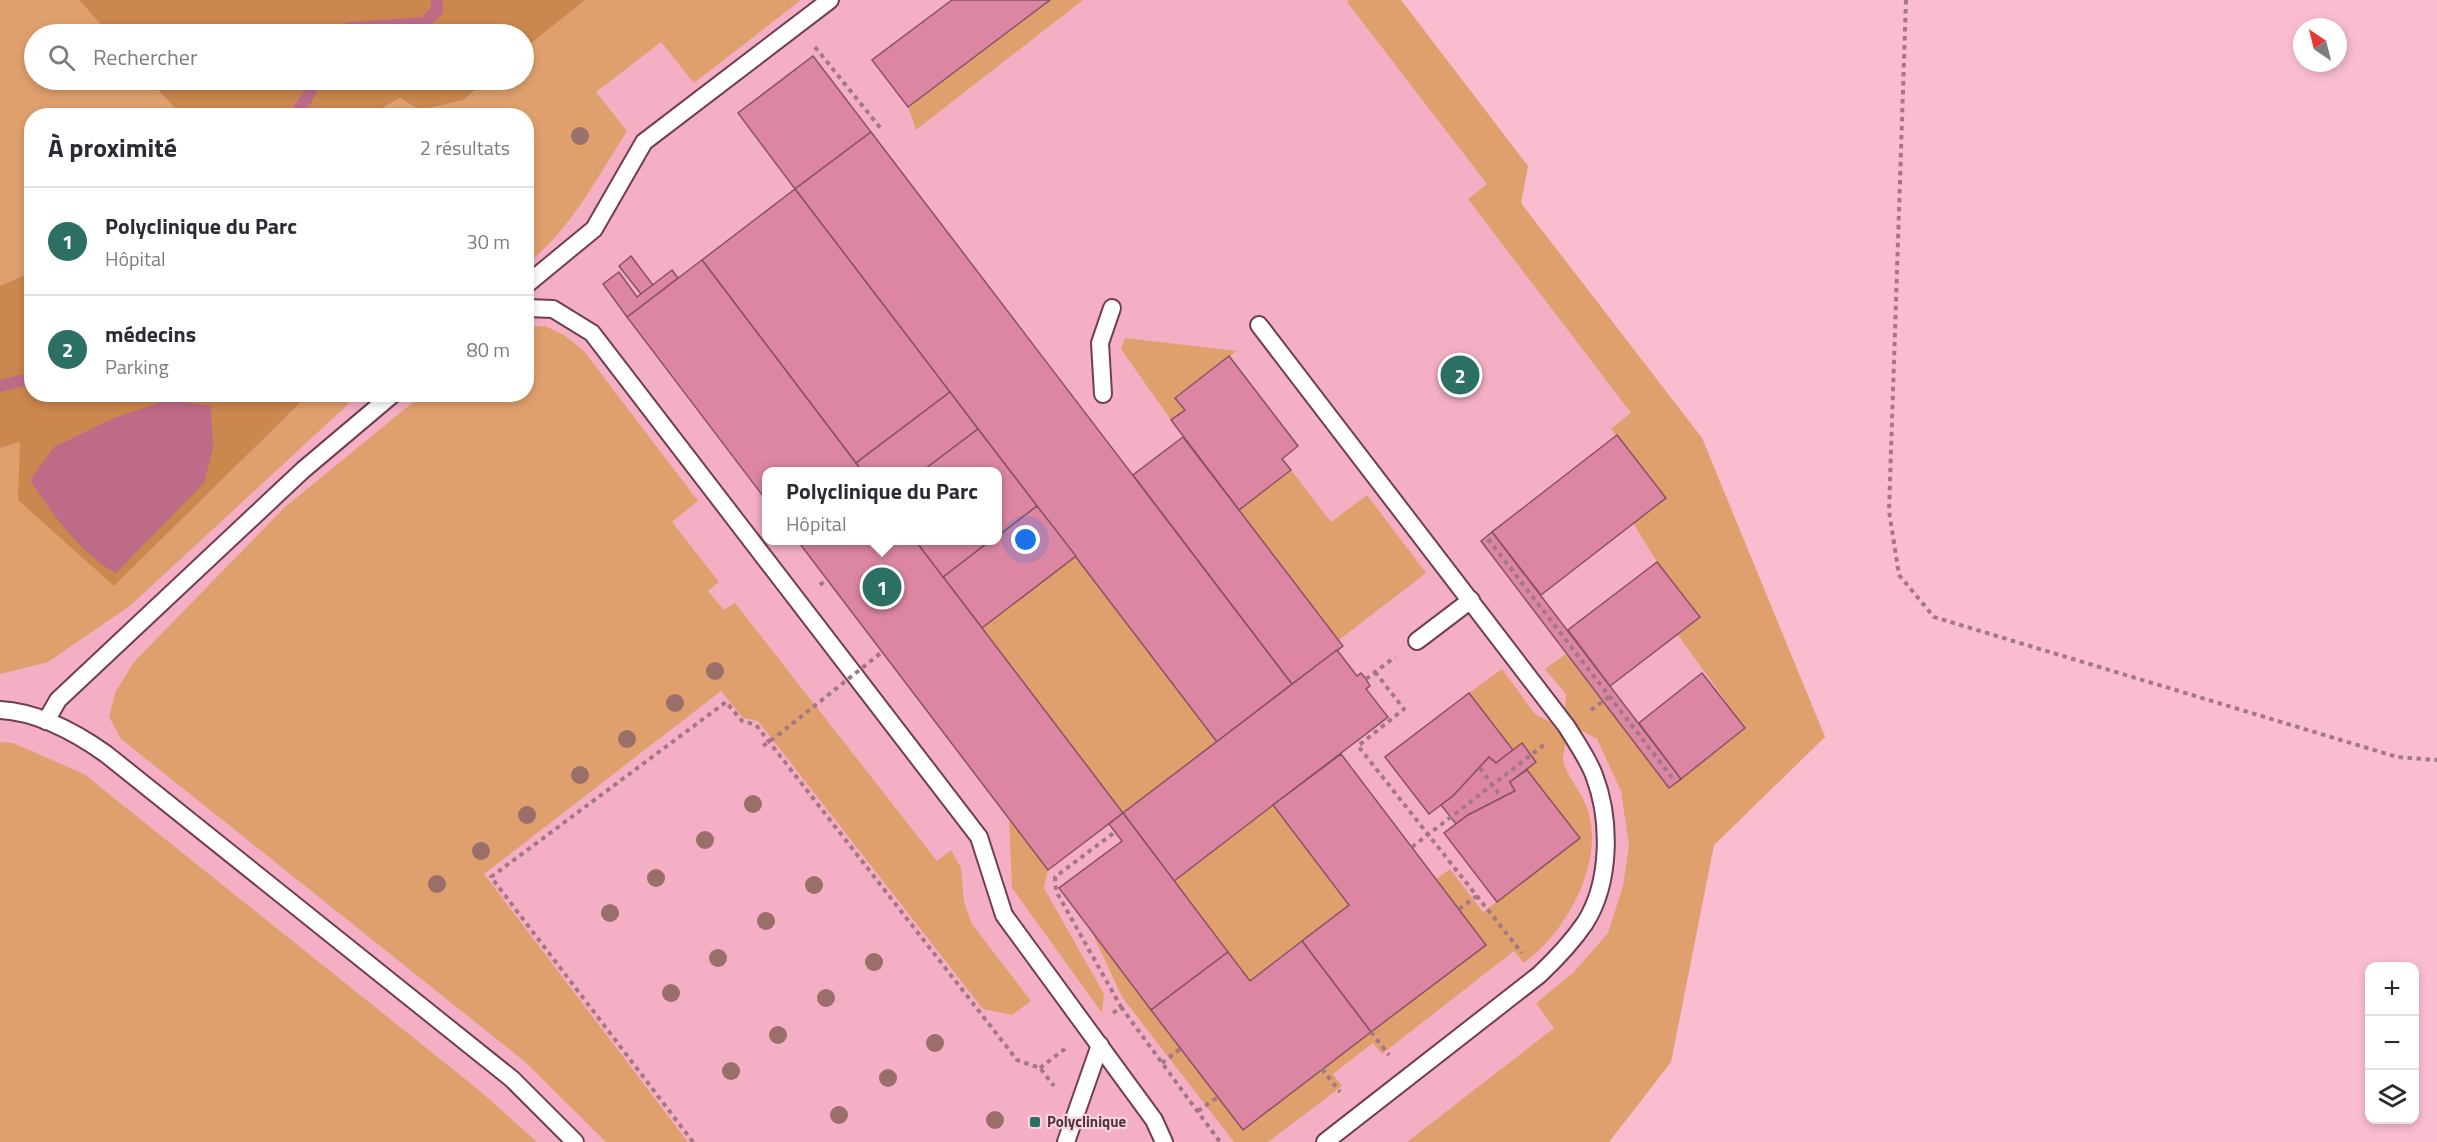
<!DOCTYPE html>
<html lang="fr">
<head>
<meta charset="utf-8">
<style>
	body { margin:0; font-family:"Titillium Web",sans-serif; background:#f7f7f7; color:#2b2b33 }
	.controls { position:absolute; right:18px; bottom:18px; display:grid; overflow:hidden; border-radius:12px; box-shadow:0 3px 9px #0003 }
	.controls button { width:54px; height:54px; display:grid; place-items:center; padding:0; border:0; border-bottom:2px solid #e1e1e2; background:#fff; color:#2b2b33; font:30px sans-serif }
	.compass { position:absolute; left:2293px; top:18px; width:54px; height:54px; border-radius:50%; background:#fff; box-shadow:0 3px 9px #0003; rotate:325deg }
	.you { position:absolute; left:1026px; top:540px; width:21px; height:21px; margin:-15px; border:4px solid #fff; border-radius:50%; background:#1a73e8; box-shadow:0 0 0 9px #1a73e833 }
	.badge { display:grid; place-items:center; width:39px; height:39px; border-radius:50%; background:#2c7064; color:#fff; font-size:20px; font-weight:700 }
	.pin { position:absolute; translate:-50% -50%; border:3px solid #fff; box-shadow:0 2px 6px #0006 }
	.popup { position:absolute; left:762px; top:467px; width:240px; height:78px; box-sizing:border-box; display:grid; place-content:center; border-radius:12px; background:#fff; filter:drop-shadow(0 2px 4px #0005); font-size:20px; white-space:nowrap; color:#7c7c81 }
	.popup b { font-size:22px; color:#2b2b33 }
	.popup::after { content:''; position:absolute; left:50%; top:100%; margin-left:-12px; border:12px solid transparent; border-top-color:#fff }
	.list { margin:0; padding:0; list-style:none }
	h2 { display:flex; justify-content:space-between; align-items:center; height:78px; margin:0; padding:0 24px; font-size:26px }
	h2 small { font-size:20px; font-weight:400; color:#7c7c81 }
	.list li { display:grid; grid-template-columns:39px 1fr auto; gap:18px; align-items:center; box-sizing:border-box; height:108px; padding:0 24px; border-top:2px solid #e1e1e2 }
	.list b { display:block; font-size:22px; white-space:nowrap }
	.list p { margin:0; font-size:20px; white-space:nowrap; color:#7c7c81 }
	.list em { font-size:20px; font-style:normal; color:#7c7c81 }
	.icon { flex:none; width:33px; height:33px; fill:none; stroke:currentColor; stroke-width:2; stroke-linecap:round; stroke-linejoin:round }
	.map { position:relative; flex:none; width:2437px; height:1142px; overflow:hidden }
	.search { position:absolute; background:#fff; box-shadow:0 3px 9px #0003; left:24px; top:24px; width:510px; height:66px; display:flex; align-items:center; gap:15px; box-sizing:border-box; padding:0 21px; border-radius:33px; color:#7c7c81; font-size:22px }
	.panel { position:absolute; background:#fff; box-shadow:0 3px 9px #0003; left:24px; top:108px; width:510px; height:294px; border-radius:24px }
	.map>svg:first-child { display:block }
</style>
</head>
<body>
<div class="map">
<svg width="2437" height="1142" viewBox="0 0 2437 1142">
	<rect width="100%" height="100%" fill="#fabdcf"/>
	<path fill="#f4afc4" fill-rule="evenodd" d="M426 0H1401L1528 166 1521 203 1702 438 1825 737 1714 845 1671 1062 1609 1142H0V397L32 394H526V116L306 115 328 80H524V34ZM766 472H998V540H766Z"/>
	<g fill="#dfa06d">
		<path d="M0 0H79L109 34H34V80H149L181 115 32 116 31 272 0 286Z"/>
		<path d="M585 0H801L694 83 661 42 596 92 627 131C597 178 571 229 527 264L526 116H371L400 98 463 100 487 80H524V49Z"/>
		<path d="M1050 0H1083L916 130 908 107Z"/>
		<path d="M1349 0H1401L1528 166 1521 203 1702 438 1825 737 1714 845 1671 1062 1609 1142H1407L1554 1028 1536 1003 1574 972 1608 933 1623 886 1629 845 1621 791 1597 739 1580 730 1565 713 1566 694 1545 669 1566 654 1669 788 1745 728 1678 635 1700 617 1657 562 1633 523 1666 498 1611 429 1631 413 1468 199 1487 184 1347 2Z"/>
		<path d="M545 326 564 335 583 350 698 501 672 522 719 582 708 591 724 610 735 603 937 861 951 850 961 868 964 902 972 924 1031 1001 1012 1015 983 1009 758 721 743 718 721 691 484 874 688 1142H606L524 1061 121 739 109 717 116 691 134 662 285 507 422 395 526 394 527 327Z"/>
		<path d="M1125 338 1237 351 1175 397 1185 410 1171 420 1121 349Z"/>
		<path d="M308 395H358L131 605 48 662 0 674V448L20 442 114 586Z"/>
		<path d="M1291 470 1331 522 1367 495 1426 573 1339 640 1239 510Z"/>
		<path d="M1076 556 1217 742 1123 813 982 628Z"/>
		<path d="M1502 669 1535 714 1550 722 1566 742C1565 747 1563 755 1563 760 1565 773 1581 792 1586 805 1604 851 1578 907 1548 941 1541 949 1532 956 1524 963L1514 951 1382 1054 1373 1043 1333 1074 1342 1086 1268 1142H1234L1122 997 1091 930 1243 1130 1486 945 1436 879 1450 869 1483 912 1579 838 1469 693Z"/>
		<path d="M0 742 13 743 84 774 480 1091 537 1142H0Z"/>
		<path d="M1273 805 1349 905 1250 981 1174 881Z"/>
		<path d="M1009 818 1048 870 1044 888 1104 994 1102 1013 1012 888Z"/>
	</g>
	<g fill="#cb874e">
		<path d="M79 0H585L524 49V34H109Z"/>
		<path d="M149 80H487L463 100 420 110 400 98 371 115H181Z"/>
		<path d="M31 272 32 394 308 395 114 586 18 500 20 442 0 448V286Z"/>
	</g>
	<path fill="#bf6b87" d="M169 400 211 406 213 448 204 483 116 573C82 556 50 511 30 480L54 447 114 418Z"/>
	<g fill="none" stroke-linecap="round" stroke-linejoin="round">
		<g stroke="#bf6b87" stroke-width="12">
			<path d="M345 34 348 28 424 23 437 11V0"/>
			<path d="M294 116 307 98 315 80"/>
			<path d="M0 386 32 378"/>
		</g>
	</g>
	<g fill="#dd86a3" stroke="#875263" stroke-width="1.5">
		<path d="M952 0H1050L908 107 872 60Z"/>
		<path d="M813 56 871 132 795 189 738 113Z"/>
		<path d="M871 132 1292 684 1217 742 795 189Z"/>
		<path d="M795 189 950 392 856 463 702 260Z"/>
		<path d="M631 256 653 285 641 294 619 266Z"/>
		<path d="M702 260 856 463 863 472H766V500L627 317Z"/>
		<path d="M672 270 678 278 627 317 603 284 619 272 637 297Z"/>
		<path d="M1229 356 1298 446 1282 459 1291 470 1239 510 1171 420 1185 410 1175 398Z"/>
		<path d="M950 392 978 429 921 472H863L856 463Z"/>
		<path d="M978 429 1037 506 998 536V472H921Z"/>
		<path d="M1617 435 1666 498 1541 595 1492 532Z"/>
		<path d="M1183 437 1343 646 1292 684 1133 475Z"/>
		<path d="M1037 506 1076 556 982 628 943 577 991 540H998V536Z"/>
		<path d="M1492 532 1681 779 1669 788 1481 541Z"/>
		<path d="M797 540H915L1123 813 1048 870Z"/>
		<path d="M915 540H991L943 577Z"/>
		<path d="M1657 562 1700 617 1610 686 1568 630Z"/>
		<path d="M1337 650 1357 676 1361 673 1366 679 1370 686 1366 689 1388 717 1174 881 1123 813Z"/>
		<path d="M1702 673 1745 728 1681 779 1639 723Z"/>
		<path d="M1469 693 1513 750 1496 763 1489 757 1453 796 1429 814 1385 757Z"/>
		<path d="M1522 743 1536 762 1510 782 1515 791 1468 815 1456 824 1441 805 1453 796 1489 757 1496 763Z"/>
		<path d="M1341 754 1486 945 1371 1032 1302 941 1349 905 1273 805Z"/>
		<path d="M1527 770 1580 838 1497 902 1444 833 1468 815 1515 791 1510 782Z"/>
		<path d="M1123 813 1228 952 1151 1010 1059 888 1122 841 1109 824Z"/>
		<path d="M1302 941 1371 1032 1243 1130 1151 1010 1228 952 1250 981Z"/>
	</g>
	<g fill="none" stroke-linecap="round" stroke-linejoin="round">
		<defs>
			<g id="lane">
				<path d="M526 285 594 229 644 142 830 0"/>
				<path d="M526 308 553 309 592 333 979 837 1004 915 1154 1120 1164 1142"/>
				<path d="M1259 325 1567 727C1576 742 1588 759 1594 775 1611 819 1611 882 1585 923 1572 942 1556 959 1539 975L1325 1142"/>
				<path d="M1103 394 1100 343 1112 308"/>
				<path d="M1417 641 1471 600"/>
				<path d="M0 710C39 712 75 732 106 754L512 1079 575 1142"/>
				<path d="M46 721 58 700 303 470 393 394"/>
				<path d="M1066 1142 1100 1045"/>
			</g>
		</defs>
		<use href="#lane" stroke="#703e4f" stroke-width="20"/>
		<g stroke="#a27884" stroke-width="4" stroke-dasharray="4.5 4.5" stroke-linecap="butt">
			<path d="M1906 0 1889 511 1899 575 1934 617 2397 757 2437 760"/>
			<path d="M815 47 882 130"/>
			<path d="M1488 539 1674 780"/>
			<path d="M820 585 827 579"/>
			<path d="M1375 672 1404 709 1358 746 1522 953"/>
			<path d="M1366 679 1395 657"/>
			<path d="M1591 710 1610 696"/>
			<path d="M763 746 778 735"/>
			<path d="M1480 768 1501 797"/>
			<path d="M1412 847 1544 745"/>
			<path d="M1459 909 1477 896"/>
			<path d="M1121 1007 1220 1142"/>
			<path d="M1113 1013 1121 1007 1056 891 1055 877 1115 832"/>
			<path d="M1371 1032 1389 1055"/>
			<path d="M1162 1063 1181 1048"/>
			<path d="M1040 1068 1066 1048"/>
			<path d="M1322 1069 1340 1092"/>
			<path d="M1198 1111 1218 1097"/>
			<path d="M693 1142 491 877 726 702 742 721 756 725 1017 1060 1040 1068 1054 1086"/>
		</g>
		<use href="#lane" stroke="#fff" stroke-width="16"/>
		<path stroke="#a27884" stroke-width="4" stroke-dasharray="4.5 4.5" stroke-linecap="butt" d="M778 735 882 652"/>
	</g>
	<g fill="#9a6e69">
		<circle cx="580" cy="136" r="9"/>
		<circle cx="715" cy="671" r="9"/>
		<circle cx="675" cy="703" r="9"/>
		<circle cx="627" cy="739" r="9"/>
		<circle cx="580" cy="775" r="9"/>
		<circle cx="753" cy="804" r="9"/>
		<circle cx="527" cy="815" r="9"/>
		<circle cx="705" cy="840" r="9"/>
		<circle cx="481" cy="851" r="9"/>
		<circle cx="656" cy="878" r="9"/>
		<circle cx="437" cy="884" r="9"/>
		<circle cx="814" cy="885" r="9"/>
		<circle cx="610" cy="913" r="9"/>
		<circle cx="766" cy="921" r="9"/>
		<circle cx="718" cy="958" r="9"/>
		<circle cx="874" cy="962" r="9"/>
		<circle cx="671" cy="993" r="9"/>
		<circle cx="826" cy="998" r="9"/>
		<circle cx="778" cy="1035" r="9"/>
		<circle cx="935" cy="1043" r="9"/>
		<circle cx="731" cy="1071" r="9"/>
		<circle cx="888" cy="1078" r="9"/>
		<circle cx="839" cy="1115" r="9"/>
		<circle cx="995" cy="1120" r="9"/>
	</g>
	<rect fill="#2c7064" stroke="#f8d2dd" stroke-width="2" x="1029" y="1116" width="12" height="12" rx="3"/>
	<g text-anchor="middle" stroke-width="4.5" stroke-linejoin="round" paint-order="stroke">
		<g font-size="15" font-weight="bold" fill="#4c343b" stroke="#f8d2dd" text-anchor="start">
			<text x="1047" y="1127">Polyclinique</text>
		</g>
	</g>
</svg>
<div class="controls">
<button>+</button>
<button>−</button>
<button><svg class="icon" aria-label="layers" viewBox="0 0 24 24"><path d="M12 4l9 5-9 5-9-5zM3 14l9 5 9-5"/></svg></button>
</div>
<svg class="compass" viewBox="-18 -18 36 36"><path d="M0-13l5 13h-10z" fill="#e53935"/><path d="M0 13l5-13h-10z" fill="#7c7c81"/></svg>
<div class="you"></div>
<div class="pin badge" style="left:882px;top:587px">1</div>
<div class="popup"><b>Polyclinique du Parc</b>Hôpital</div>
<div class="pin badge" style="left:1460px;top:375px">2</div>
<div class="search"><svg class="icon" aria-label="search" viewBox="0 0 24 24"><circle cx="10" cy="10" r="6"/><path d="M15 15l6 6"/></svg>Rechercher</div>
<section class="panel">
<h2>À proximité<small>2 résultats</small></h2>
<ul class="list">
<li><span class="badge">1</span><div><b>Polyclinique du Parc</b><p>Hôpital</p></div><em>30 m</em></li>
<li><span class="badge">2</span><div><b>médecins</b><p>Parking</p></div><em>80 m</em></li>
</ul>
</section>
</div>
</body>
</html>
